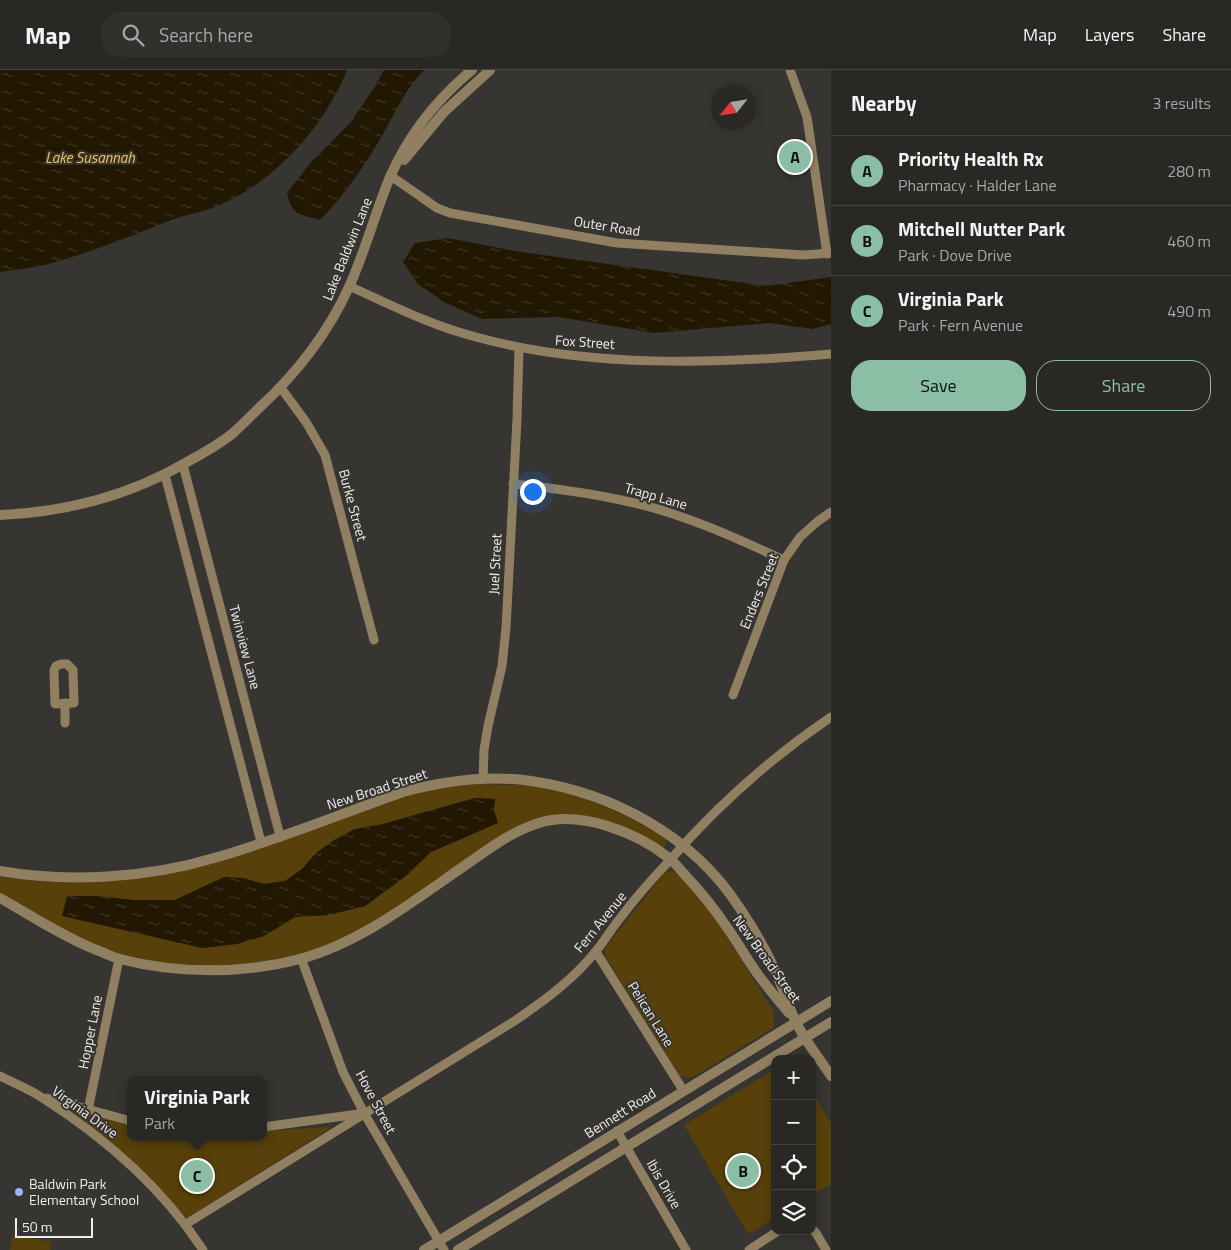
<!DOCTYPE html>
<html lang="en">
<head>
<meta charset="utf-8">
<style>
	body { margin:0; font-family:"Titillium Web",sans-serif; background:#31302d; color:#f1f3f6 }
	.controls { position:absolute; right:15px; bottom:15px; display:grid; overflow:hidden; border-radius:10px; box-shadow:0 2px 12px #0003 }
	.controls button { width:45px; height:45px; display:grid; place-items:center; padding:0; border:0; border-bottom:1px solid #454442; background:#292825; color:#f1f3f6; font:25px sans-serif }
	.compass { position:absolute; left:711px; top:15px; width:45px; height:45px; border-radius:50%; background:#292825; box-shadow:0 2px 12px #0003; rotate:240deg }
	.scale { position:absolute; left:15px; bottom:12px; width:78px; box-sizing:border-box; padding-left:5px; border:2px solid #efeeeb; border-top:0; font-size:14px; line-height:18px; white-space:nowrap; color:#efeeeb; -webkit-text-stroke:4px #373531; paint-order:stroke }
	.you { position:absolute; left:532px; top:421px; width:18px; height:18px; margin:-12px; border:4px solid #fff; border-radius:50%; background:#1a73e8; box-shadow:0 0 0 8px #1a73e833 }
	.badge { display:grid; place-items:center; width:32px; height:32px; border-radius:50%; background:#8abfa5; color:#111; font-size:16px; font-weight:700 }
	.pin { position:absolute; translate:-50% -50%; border:2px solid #fff; box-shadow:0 1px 5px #0006 }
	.popup { position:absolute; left:127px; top:1006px; width:140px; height:65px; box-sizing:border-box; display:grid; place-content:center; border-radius:10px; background:#292825; filter:drop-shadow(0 1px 4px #0005); font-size:16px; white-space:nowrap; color:#a5a6a7 }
	.popup b { font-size:19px; color:#f1f3f6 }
	.popup::after { content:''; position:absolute; left:50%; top:100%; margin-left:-10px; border:10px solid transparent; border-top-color:#292825 }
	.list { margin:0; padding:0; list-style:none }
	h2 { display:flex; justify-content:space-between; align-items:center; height:65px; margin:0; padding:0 20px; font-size:21px }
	h2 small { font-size:16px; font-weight:400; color:#a5a6a7 }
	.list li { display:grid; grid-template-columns:32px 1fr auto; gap:15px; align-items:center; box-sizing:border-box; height:70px; padding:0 20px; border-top:1px solid #454442 }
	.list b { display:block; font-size:19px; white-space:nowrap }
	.list p { margin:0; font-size:16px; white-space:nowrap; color:#a5a6a7 }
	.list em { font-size:16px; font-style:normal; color:#a5a6a7 }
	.actions { display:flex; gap:10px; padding:15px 20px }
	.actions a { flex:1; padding:11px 0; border:1px solid #8abfa5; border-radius:20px; text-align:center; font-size:18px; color:#8abfa5 }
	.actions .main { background:#8abfa5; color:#111 }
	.icon { flex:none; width:28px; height:28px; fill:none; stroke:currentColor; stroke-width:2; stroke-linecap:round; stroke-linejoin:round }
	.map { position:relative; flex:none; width:831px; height:1180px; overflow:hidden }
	header { display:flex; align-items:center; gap:30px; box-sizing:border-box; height:70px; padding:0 25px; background:#292825; border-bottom:1px solid #454442 }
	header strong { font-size:24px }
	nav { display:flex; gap:28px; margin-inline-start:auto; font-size:18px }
	.search { width:350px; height:45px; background:#31302d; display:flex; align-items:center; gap:12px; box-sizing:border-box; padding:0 18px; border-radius:20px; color:#a5a6a7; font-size:19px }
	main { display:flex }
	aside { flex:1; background:#292825 }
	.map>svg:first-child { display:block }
</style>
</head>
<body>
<header>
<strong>Map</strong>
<div class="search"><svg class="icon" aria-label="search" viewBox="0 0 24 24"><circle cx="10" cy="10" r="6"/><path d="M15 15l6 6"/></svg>Search here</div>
<nav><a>Map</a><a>Layers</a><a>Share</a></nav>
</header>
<main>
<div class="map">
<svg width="831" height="1180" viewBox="0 0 831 1180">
	<defs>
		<pattern id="water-ripples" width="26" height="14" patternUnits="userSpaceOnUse" patternTransform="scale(1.25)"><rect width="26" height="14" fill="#221700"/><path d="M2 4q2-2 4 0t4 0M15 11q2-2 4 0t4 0" fill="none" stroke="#423925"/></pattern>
	</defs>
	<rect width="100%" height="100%" fill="#373531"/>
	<g fill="#57400a" fill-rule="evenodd">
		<path d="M475 714C495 715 516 714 537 717 582 722 623 744 663 766L666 770V775L662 778 600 749 574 745 540 749 456 798 360 861 319 878 295 886 263 893 210 897 158 893 112 882 79 870 0 823V806C68 819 133 811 199 795 215 791 231 788 247 783 306 764 362 737 422 721 439 717 457 716 475 714ZM475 728 494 729V740L470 766 431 782 407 805 366 836 328 845 295 847 264 866 237 874 202 878 67 826H96L134 830H175L224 807 243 808 264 814 285 811 302 799 316 783 354 759 383 754Z"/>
		<path d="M666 801 676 802 710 840 774 942 773 958 691 1008 680 1006 605 886V878Z"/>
		<path d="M775 999V1148L748 1164 684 1055Z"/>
		<path d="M812 1021 831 1053V1114L812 1125Z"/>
		<path d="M67 1037 131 1050V1067H263V1061L332 1057 187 1148Z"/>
		<path d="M13 1164 51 1172 50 1180H10Z"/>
	</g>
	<g fill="url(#water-ripples)">
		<path d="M0 0H347C326 54 277 109 224 133 207 142 185 144 166 152 129 167 91 182 52 193 35 198 17 199 0 202Z"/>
		<path d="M384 0H424C403 21 392 50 376 76 360 102 342 128 320 150 299 144 292 146 287 123L311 92 350 53 374 18Z"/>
		<path d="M448 168 521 182 767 216 831 207V254L812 259 769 253 654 263 559 247 482 249 444 232 418 214 403 192 415 173Z"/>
		<path d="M475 728 495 729 494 740 498 753 431 782 407 805 365 836 328 845 295 847 264 866 237 874 202 878 62 846 67 826H96L134 830H175L224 807 243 808 264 814 285 811 302 799 316 783 334 770 355 759 383 754Z"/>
	</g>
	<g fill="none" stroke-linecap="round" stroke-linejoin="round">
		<g stroke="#908061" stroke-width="9">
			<path d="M790 0 807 47 827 184"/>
			<path d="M391 106 437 138 450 143 617 173 803 185 831 183"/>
			<path d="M349 216C391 235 432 256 476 267 588 298 716 294 831 284"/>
			<path d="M281 318 306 352 325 385 374 570"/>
			<path d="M183 395 280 766"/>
			<path d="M165 405 261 772"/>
			<path d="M513 414C552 418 591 423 630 432 684 444 734 467 784 490"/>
			<path d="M61 594H67L73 600 74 633 55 634 54 600 56 596Z"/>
			<path d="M733 625 784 490 800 467 818 451 831 442"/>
			<path d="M65 633V653"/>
			<path d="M483 709 484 680 488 656 502 596 506 558 517 349 519 278"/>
			<path d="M596 882 683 1020"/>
			<path d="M301 888 343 1002 364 1043 444 1180"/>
			<path d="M0 1006C13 1013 28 1018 41 1027 104 1067 162 1117 203 1180"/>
			<path d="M47 1028 131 1051"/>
			<path d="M88 1040 119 889"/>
			<path d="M263 1057 359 1044"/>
			<path d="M617 1061 686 1180"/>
			<path d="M186 1154 516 950C545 930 574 909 596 881 605 870 612 858 621 847 636 827 653 808 670 790 717 736 772 687 831 647"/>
			<path d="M812 1159 816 1163 826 1180"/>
			<path d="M749 1180 778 1161"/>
		</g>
		<g stroke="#908061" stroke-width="10">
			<path d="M404 90 444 42 490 0"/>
			<path d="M0 445C67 442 129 426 187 392 202 384 218 375 232 364 241 356 250 347 259 338 296 304 328 263 349 217 365 182 375 143 390 107 408 66 437 29 472 0"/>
			<path d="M0 801C67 813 148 808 214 788 278 770 340 744 403 722 444 711 489 705 531 711 613 723 693 766 739 837 751 855 764 876 773 896 782 914 787 934 796 952 805 971 819 988 831 1006"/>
			<path d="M0 828C32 846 60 865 94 879 103 882 111 887 120 889 177 904 243 904 300 889 363 872 417 828 470 792 491 777 513 761 539 753 580 740 636 762 669 788 675 793 680 799 685 805 700 821 714 838 726 856 737 871 746 888 757 903 767 917 778 930 789 943"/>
			<path d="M424 1180 831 931"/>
			<path d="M458 1180 831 952"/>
		</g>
	</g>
	<circle fill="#93b7fd" stroke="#373531" stroke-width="2" cx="19" cy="1122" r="5"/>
	<g text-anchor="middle" stroke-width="4" stroke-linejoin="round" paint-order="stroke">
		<g font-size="14" fill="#efeeeb" stroke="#373531">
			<text transform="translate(607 156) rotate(9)" y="5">Outer Road</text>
			<text transform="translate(347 179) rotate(-68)" y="5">Lake Baldwin Lane</text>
			<text transform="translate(585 272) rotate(4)" y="5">Fox Street</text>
			<text transform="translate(656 426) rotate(16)" y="5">Trapp Lane</text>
			<text transform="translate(353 435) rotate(75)" y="5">Burke Street</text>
			<text transform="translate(495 494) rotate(-87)" y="5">Juel Street</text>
			<text transform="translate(759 521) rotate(-68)" y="5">Enders Street</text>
			<text transform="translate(245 577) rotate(75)" y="5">Twinview Lane</text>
			<text transform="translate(377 719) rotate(-18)" y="5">New Broad Street</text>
			<text transform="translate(600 852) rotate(-51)" y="5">Fern Avenue</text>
			<text transform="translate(767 889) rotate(54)" y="5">New Broad Street</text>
			<text transform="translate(651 944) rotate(58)" y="5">Pelican Lane</text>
			<text transform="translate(90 962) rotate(-79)" y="5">Hopper Lane</text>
			<text transform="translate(376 1032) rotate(62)" y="5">Hove Street</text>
			<text transform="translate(85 1042) rotate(36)" y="5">Virginia Drive</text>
			<text transform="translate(620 1043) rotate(-32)" y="5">Bennett Road</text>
			<text transform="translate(664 1114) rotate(60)" y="5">Ibis Drive</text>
		</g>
		<g font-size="14" fill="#efeeeb" stroke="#373531" text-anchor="start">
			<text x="29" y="1119">Baldwin Park<tspan x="29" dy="16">Elementary School</tspan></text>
		</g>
		<g font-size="15" font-style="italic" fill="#f6c255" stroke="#373531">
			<text x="90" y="93">Lake Susannah</text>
		</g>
	</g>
</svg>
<div class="controls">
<button>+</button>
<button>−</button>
<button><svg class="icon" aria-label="locate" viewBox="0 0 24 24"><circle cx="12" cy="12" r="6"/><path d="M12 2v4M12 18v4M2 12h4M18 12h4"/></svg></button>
<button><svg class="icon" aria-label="layers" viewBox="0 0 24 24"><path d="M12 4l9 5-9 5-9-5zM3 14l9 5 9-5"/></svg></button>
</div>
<svg class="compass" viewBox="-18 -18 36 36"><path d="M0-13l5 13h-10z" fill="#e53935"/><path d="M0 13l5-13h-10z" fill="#a5a6a7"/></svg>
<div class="scale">50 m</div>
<div class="you"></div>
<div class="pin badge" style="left:795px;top:87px">A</div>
<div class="pin badge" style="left:743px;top:1101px">B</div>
<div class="pin badge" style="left:197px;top:1106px">C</div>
<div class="popup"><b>Virginia Park</b>Park</div>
</div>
<aside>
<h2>Nearby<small>3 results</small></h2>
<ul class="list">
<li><span class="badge">A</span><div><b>Priority Health Rx</b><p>Pharmacy · Halder Lane</p></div><em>280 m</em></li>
<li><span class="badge">B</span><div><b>Mitchell Nutter Park</b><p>Park · Dove Drive</p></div><em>460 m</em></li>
<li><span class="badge">C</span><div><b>Virginia Park</b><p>Park · Fern Avenue</p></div><em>490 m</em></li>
</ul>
<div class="actions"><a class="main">Save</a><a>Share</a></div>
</aside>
</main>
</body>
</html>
